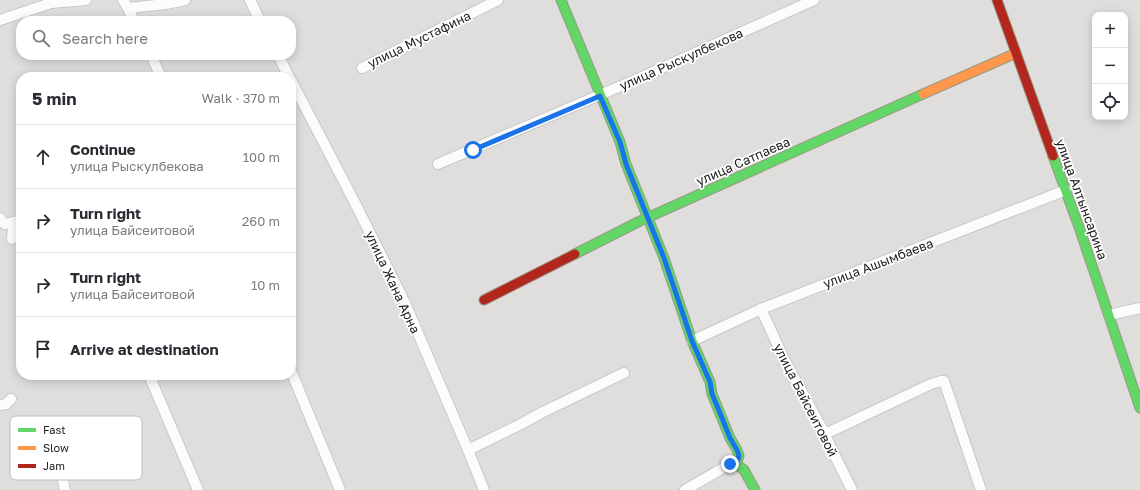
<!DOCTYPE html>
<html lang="en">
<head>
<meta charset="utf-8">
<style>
	body { margin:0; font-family:"Golos Text",sans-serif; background:#f7f7f7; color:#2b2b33 }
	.controls { position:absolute; right:12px; top:12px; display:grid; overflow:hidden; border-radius:8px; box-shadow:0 2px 10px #0003 }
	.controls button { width:36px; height:36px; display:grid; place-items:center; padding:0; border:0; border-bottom:1px solid #e1e1e2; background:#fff; color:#2b2b33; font:20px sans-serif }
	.stop { position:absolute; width:12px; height:12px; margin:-9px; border:3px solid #1a73e8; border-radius:50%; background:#fff }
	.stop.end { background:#1a73e8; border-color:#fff; box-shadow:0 1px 4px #0008 }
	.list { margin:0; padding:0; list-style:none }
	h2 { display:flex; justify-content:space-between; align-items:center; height:52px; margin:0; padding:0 16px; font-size:17px }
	h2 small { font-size:13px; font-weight:400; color:#7c7c81 }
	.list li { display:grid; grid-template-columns:26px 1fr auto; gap:12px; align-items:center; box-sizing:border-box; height:64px; padding:0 16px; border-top:1px solid #e1e1e2 }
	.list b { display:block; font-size:15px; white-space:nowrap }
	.list p { margin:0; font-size:13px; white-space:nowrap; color:#7c7c81 }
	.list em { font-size:13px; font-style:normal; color:#7c7c81 }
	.icon { flex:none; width:22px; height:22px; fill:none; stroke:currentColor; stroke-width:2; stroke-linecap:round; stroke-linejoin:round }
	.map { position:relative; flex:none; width:1140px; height:490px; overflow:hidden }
	.search { position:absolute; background:#fff; box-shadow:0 2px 10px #0003; left:16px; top:16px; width:280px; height:44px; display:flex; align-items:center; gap:10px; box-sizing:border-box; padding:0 14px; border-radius:16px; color:#7c7c81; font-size:15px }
	.panel { position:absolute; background:#fff; box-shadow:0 2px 10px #0003; left:16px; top:72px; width:280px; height:308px; border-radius:16px }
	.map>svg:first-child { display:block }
</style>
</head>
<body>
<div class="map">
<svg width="1140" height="490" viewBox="0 0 1140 490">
	<rect width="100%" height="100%" fill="#f0eeeb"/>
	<path fill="#dfdedc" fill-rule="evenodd" d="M0 0H1140V490H0ZM1095 15H1125V117H1095ZM21 21H291V55H21ZM21 77H291V375H21Z"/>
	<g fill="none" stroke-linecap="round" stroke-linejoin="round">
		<defs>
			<g id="street">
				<path d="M123 0 128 8 166 4 185 0"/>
				<path d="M250 0 260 21"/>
				<path d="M128 8 134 21"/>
				<path d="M0 20 51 3 86 0"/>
				<path d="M151 55 161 77"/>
				<path d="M278 55 289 77"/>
				<path d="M362 68 498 0"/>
				<path d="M291 80 354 201 405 303 468 450 484 490"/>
				<path d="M438 164 635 80 814 0"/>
				<path d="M0 218 2 222 5 224 21 220"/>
				<path d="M12 223 13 228 12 239"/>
				<path d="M761 309 785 361 825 434 832 450 852 490"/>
				<path d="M1109 315 1140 308"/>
				<path d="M692 341 761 309 1066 190"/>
				<path d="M291 371 340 490"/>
				<path d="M149 375 198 490"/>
				<path d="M0 405 6 404 11 399"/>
				<path d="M825 434 931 384 941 381H944L981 490"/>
				<path d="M468 450 521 424 543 412 624 373"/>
				<path d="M65 490 62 476 63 471 66 469"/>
				<path d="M685 490 730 464H736"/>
			</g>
			<g id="fast">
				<path d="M561 0 620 142 626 164 664 258 692 341 710 382 712 394 730 438 737 450 739 456 736 464 744 470 755 490"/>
				<path d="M1053 156 1079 227 1140 408"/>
				<path d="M575 254 640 221 923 94"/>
			</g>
			<path id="slow" d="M923 94 1016 53"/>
			<g id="jam">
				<path d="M997 0 1053 156"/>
				<path d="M484 300 575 254"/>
			</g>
		</defs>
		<use href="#street" stroke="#c9c8c7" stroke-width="12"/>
		<use href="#fast" stroke="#999a82" stroke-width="11"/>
		<use href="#slow" stroke="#999a82" stroke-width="11"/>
		<use href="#jam" stroke="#999a82" stroke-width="11"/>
		<use href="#street" stroke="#fdfcfc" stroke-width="10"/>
		<use href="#fast" stroke="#63d668" stroke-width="9"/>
		<use href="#slow" stroke="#ff974d" stroke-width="9"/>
		<use href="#jam" stroke="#b3261e" stroke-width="9"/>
	</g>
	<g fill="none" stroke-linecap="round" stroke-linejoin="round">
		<path stroke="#1a73e8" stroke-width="5" d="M473 150 600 96 620 142 626 164 664 258 692 341 710 382 712 394 720 413 730 438 737 450 739 456 736 464H730"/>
	</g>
	<g text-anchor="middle" stroke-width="3.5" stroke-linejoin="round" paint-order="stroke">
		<g font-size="13" fill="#222" stroke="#fff">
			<text transform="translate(419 39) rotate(-26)" y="5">улица Мустафина</text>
			<text transform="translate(681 59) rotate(-24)" y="5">улица Рыскулбекова</text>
			<text transform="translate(743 161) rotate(-24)" y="5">улица Сатпаева</text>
			<text transform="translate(1082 199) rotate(70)" y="5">улица Алтынсарина</text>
			<text transform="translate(878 263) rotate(-21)" y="5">улица Ашымбаева</text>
			<text transform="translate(393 282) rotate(65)" y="5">улица Жана Арна</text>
			<text transform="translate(806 400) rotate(63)" y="5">улица Байсеитовой</text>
		</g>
	</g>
	<rect x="10" y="416" width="132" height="64" rx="6" fill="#fff" stroke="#bdbdbd" stroke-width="1"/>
	<rect x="18" y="428" width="18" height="4" fill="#63d668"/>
	<rect x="18" y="446" width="18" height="4" fill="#ff974d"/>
	<rect x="18" y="464" width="18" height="4" fill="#b3261e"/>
	<g font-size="11" fill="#222">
		<text x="43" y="434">Fast</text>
		<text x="43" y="452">Slow</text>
		<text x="43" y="470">Jam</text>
	</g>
</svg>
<div class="controls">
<button>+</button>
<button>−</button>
<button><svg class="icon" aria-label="locate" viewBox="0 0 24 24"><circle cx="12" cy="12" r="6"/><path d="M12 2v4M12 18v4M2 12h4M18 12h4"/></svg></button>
</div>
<div class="stop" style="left:473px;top:150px"></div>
<div class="stop end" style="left:730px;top:464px"></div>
<div class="search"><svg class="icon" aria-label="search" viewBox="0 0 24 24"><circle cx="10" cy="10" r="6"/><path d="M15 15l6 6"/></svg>Search here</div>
<section class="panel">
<h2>5 min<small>Walk · 370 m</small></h2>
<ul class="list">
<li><svg class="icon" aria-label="ahead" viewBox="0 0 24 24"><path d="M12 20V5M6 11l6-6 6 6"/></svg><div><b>Continue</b><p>улица Рыскулбекова</p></div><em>100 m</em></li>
<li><svg class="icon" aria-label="right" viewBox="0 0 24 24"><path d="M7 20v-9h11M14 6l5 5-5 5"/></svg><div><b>Turn right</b><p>улица Байсеитовой</p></div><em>260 m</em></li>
<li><svg class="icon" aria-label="right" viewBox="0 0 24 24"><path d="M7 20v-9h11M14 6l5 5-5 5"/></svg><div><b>Turn right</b><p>улица Байсеитовой</p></div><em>10 m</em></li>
<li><svg class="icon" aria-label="arrive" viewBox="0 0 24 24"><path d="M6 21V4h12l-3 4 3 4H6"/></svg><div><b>Arrive at destination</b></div></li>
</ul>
</section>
</div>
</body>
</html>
